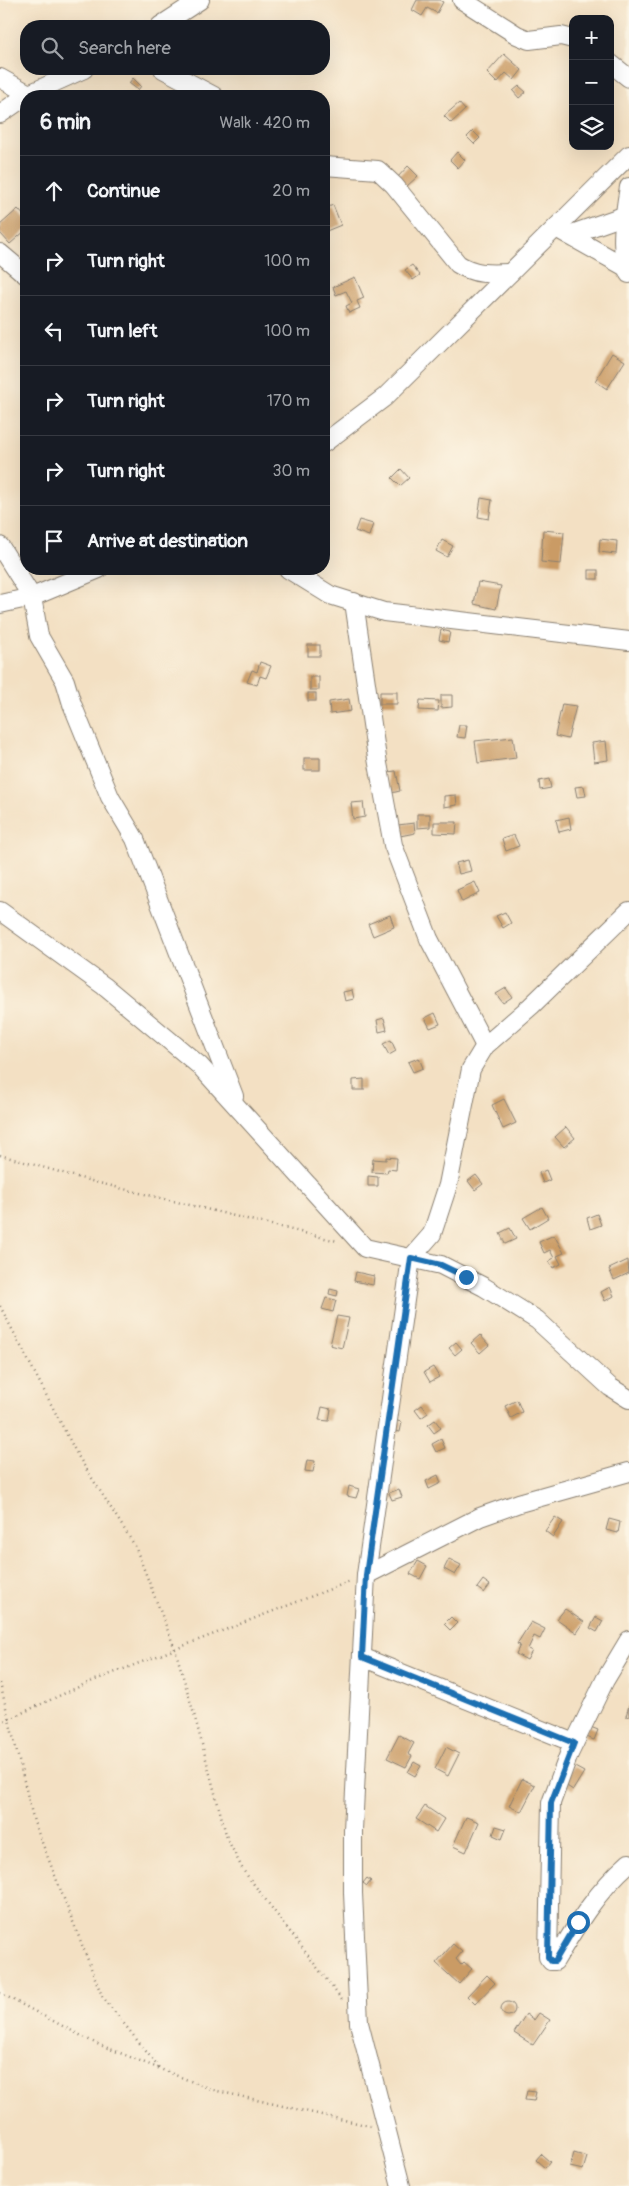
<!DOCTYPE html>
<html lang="en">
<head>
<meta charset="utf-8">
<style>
	body { margin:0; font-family:Pangolin,sans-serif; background:#242831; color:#f1f3f6 }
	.controls { position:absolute; right:15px; top:15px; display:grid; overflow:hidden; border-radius:10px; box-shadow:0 5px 20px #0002 }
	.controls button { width:45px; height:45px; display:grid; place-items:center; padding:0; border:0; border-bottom:1px solid #363941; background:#171b24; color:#f1f3f6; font:25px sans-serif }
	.stop { position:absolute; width:15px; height:15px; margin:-11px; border:4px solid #1f6fb2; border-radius:50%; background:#fff }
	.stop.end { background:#1f6fb2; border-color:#fff; box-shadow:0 1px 5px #0008 }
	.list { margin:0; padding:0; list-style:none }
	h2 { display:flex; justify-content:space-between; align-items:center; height:65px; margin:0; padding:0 20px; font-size:21px }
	h2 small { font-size:16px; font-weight:400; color:#9ea1a6 }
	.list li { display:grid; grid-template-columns:32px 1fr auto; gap:15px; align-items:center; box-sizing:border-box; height:70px; padding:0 20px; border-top:1px solid #363941 }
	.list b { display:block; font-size:19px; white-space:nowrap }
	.list em { font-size:16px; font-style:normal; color:#9ea1a6 }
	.icon { flex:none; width:28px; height:28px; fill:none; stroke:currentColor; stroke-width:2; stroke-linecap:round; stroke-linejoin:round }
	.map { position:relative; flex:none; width:629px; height:2186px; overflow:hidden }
	.search { position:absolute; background:#171b24; box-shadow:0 5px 20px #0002; left:20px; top:20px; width:310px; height:55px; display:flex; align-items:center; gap:12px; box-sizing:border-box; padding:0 18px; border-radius:20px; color:#9ea1a6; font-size:19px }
	.panel { position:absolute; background:#171b24; box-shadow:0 5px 20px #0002; left:20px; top:90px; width:310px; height:485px; border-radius:20px }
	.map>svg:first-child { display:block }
</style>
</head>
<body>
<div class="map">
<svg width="629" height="2186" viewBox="0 0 629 2186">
	<rect width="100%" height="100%" fill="#fcf5e5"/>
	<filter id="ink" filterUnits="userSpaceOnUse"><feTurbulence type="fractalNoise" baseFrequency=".02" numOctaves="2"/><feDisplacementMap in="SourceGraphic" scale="10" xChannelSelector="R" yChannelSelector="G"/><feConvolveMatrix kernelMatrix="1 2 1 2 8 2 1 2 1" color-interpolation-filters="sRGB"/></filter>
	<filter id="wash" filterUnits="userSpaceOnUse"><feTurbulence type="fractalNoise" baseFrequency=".0096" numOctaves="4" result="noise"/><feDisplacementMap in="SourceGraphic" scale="20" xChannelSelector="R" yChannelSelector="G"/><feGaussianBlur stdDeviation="1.12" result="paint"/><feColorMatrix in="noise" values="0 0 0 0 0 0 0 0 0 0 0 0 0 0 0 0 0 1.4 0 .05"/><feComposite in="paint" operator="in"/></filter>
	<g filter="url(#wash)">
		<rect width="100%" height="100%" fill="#f3e0c3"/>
		<g id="blocks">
			<g fill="#ca9b65">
				<path d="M417 0H439L443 2 437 13 427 8 422 16 412 10Z"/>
				<path d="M504 54 522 70 514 80 506 73 497 83 487 73Z"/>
				<path d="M133 78 141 86 138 90 129 83Z"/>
				<path d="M519 86 526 92 519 98 513 91Z"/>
				<path d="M459 103 465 110 451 123 444 116Z"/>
				<path d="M473 131 480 138 474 144 467 137Z"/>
				<path d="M457 152 465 160 458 168 450 160Z"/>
				<path d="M408 166 418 176 406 187 397 178Z"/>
				<path d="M333 205 341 225 324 232V209Z"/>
				<path d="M18 209 26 218V230L10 244 0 233V225Z"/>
				<path d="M412 265 420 275 413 280 405 270Z"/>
				<path d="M355 277 364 298 357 301 360 308 349 313 346 306 352 303 346 291 336 295 333 287Z"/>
				<path d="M612 353 625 361 607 389 595 381Z"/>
				<path d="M401 469 409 478 400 486 392 478Z"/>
				<path d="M481 498 492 500 489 519 478 517Z"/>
				<path d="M359 520 373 524 369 536 355 531Z"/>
				<path d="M543 530 564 532 561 564 541 562Z"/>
				<path d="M600 539 617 541 616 554 599 552Z"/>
				<path d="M442 540 453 546 447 557 436 551Z"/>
				<rect x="589" y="570" width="9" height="9"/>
				<path d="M478 582 501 586 496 609 474 604Z"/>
				<path d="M441 630 450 632 448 642 439 640Z"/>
				<rect x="308" y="645" width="12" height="11"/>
				<path d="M260 662 271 666 266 678 260 676 257 685 247 682 252 670 257 672Z"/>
				<rect x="310" y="677" width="9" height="13"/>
				<rect x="380" y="692" width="17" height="12"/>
				<rect x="308" y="693" width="8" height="8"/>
				<path d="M441 695H452V707L441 708Z"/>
				<path d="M349 699 351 711 330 714 329 702Z"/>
				<path d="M420 700 439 701 438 711 419 710Z"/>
				<path d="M562 704 576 706 568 739 555 736Z"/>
				<path d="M459 725H467L465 738 457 737Z"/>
				<path d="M513 737 516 758 478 763 475 741Z"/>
				<path d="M606 741 608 760 594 762 592 743Z"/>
				<rect x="304" y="758" width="16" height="12"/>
				<path d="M396 771 400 791 391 793 387 772Z"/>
				<path d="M549 779 551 788 540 790 539 781Z"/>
				<path d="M584 786 586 796 577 797 575 787Z"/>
				<path d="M456 795 457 805 444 807V796Z"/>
				<path d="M363 802 365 817 353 819 351 803Z"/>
				<path d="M417 814H430V827L417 828Z"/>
				<path d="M569 817 571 829 559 832 556 820Z"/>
				<path d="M434 822H457L456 834 434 833Z"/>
				<path d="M414 823 415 833 400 836 398 825Z"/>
				<path d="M514 835 519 846 506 851 502 839Z"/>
				<path d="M468 860 471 871 459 874 456 863Z"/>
				<path d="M475 882 480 893 462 902 457 890Z"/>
				<path d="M505 912 511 923 503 928 496 916Z"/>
				<path d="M390 915 394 927 373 936 368 924Z"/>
				<path d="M506 988 512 997 503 1003 496 994Z"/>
				<path d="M352 990 354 999 345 1001 343 992Z"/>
				<path d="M435 1013 440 1024 430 1028 425 1018Z"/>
				<path d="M384 1018 387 1030 379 1032 377 1020Z"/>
				<path d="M391 1040 396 1051 389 1055 383 1044Z"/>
				<path d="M419 1058 423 1068 413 1072 408 1062Z"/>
				<path d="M364 1079V1090H353V1080Z"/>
				<path d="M504 1099 516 1123 503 1129 492 1105Z"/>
				<path d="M566 1127 575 1138 564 1147 555 1137Z"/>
				<path d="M386 1157 397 1158 396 1170 388 1169 387 1173 372 1172 373 1159 386 1160Z"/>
				<path d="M546 1170 550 1180 543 1183 539 1173Z"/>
				<path d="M476 1175 483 1184 475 1190 468 1181Z"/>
				<path d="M368 1176 378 1177V1186H368Z"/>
				<path d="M542 1207 548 1218 530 1229 523 1218Z"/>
				<path d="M597 1214 601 1225 590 1229 587 1218Z"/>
				<path d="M510 1228 516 1239 505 1244 500 1233Z"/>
				<path d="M554 1235 564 1253 557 1256 561 1264 553 1268 549 1261 554 1258 550 1250 544 1253 539 1242Z"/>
				<path d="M628 1260 629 1273 614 1280 609 1269Z"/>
				<path d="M356 1272 374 1276 373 1285 354 1281Z"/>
				<path d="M610 1287 614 1296 605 1301 601 1292Z"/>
				<path d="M330 1289 338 1291 337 1296 329 1294Z"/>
				<path d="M326 1298 336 1300 333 1312 322 1309Z"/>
				<path d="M337 1316 349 1318 342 1348 330 1345Z"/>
				<path d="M480 1335 489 1345 480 1353 471 1343Z"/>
				<path d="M456 1342 462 1349 455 1355 449 1348Z"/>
				<path d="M433 1367 439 1377 430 1382 424 1372Z"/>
				<path d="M517 1400 522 1412 511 1418 505 1406Z"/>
				<path d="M422 1405 428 1413 421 1418 415 1410Z"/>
				<path d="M322 1407 331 1409 329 1421 319 1420Z"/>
				<path d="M392 1420 402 1422 400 1432 390 1430Z"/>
				<path d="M435 1420 441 1428 434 1433 428 1425Z"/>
				<path d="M441 1439 445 1448 436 1452 432 1444Z"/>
				<path d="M307 1460 315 1461 313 1472 305 1471Z"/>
				<path d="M438 1475 441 1483 429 1489 426 1481Z"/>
				<path d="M349 1486 359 1489 356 1498 347 1496Z"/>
				<path d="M399 1489 402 1497 392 1500 389 1493Z"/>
				<path d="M555 1517 563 1522 553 1537 545 1531Z"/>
				<path d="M609 1519 620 1522 618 1533 606 1530Z"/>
				<path d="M449 1559 461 1565 455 1575 444 1569Z"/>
				<path d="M418 1561 427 1566 420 1579 410 1574Z"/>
				<path d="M483 1580 490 1585 484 1593 477 1588Z"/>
				<path d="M565 1609 584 1622 577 1633 557 1619Z"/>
				<path d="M451 1617 457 1623 450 1630 444 1624Z"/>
				<path d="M596 1617 603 1621 597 1632 590 1628Z"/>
				<path d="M531 1622 545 1629 540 1639 534 1636 528 1649 532 1651 527 1660 516 1654 520 1645 517 1644Z"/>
				<path d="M629 1705V1717L626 1716Z"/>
				<path d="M588 1726 598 1730 594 1740 584 1736Z"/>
				<path d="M399 1735 414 1743 408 1754 412 1756 406 1767 387 1758Z"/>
				<path d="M446 1747 459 1754 448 1776 435 1769Z"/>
				<path d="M414 1762 421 1766 415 1776 408 1772Z"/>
				<path d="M573 1766 584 1772 573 1790 562 1783Z"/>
				<path d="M522 1779 535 1785 521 1812 509 1806Z"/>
				<path d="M425 1806 444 1819 436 1832 416 1819Z"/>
				<path d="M466 1817 479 1822 466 1852 453 1846Z"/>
				<path d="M496 1826 506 1829 502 1839 493 1835Z"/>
				<path d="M367 1878 371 1881 367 1886 363 1883Z"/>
				<path d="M453 1944 462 1952 456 1959 461 1965 464 1962 472 1969 459 1984 436 1963Z"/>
				<path d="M487 1975 495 1983 475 2004 467 1996Z"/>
				<circle cx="508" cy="2009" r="7"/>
				<path d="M539 2013 550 2020 533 2045 514 2033 526 2014 534 2020Z"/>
				<path d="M527 2091 536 2092 534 2101 525 2100Z"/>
				<path d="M574 2153 587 2157 583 2170 570 2167Z"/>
				<path d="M541 2154 550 2162 545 2168 536 2160Z"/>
			</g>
		</g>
	</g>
	<g filter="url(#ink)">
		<use href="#blocks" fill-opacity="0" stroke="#887e70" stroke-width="1"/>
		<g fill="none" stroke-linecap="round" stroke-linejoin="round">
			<defs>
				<g id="minor">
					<path d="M462 0 517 35 529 40 561 36 573 39"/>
					<path d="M160 26 200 0"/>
					<path d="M610 63 629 78"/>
					<path d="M163 69 214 96"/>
					<path d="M0 78 29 94 84 69"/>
					<path d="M0 114 26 96"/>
					<path d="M324 166 378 170 394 185 458 264C475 275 490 274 510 273"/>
					<path d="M629 187C625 210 618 253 629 274"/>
					<path d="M556 228 629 269"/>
					<path d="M569 235 629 214"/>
					<path d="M0 253 26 275"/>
					<path d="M324 443 385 397 629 155"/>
					<path d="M0 546 32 597 39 636 65 681 72 704 110 797 135 839 234 1096"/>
					<path d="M288 569 330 595 384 612 629 641"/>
					<path d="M354 602 377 758 393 845 429 939 485 1046"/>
					<path d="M0 604 32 597 99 569"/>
					<path d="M0 911 104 986 200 1066 365 1248 441 1265 484 1287 537 1320 610 1387 629 1399"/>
					<path d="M366 1575 480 1517 519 1503 629 1472"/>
					<path d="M629 1640 605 1680 569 1754 551 1803 548 1957 551 1961H555C577 1924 597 1891 629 1863"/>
					<path d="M362 1657 574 1743"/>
					<path d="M401 2186 359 2023 353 1893V1830L366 1575 411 1258 432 1234 448 1185 471 1069 485 1046 531 1006 629 911"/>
				</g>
			</defs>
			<use href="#minor" stroke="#887e70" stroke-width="20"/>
			<g stroke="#887e70" stroke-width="2.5" stroke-dasharray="1 4" stroke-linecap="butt">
				<path d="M0 1155 91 1181 337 1241"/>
				<path d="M0 1306 78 1456 135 1546 175 1649 194 1714 227 1838 243 1870 342 2000"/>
				<path d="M0 1683 34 1822 102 1996 160 2069"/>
				<path d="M0 1723 85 1684 351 1581"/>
				<path d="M0 1993 95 2043 213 2090 370 2126"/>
			</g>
			<use href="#minor" stroke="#fff" stroke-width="18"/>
		</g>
	</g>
	<g fill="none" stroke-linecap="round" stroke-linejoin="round" filter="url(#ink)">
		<path stroke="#1f6fb2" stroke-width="6" d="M466 1277 441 1265 411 1258 366 1575 362 1657 574 1743 551 1803 548 1957 551 1961H555L578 1922"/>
	</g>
</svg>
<div class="controls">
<button>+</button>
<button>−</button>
<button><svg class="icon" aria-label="layers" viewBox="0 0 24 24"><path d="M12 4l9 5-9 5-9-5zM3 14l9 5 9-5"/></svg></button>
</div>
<div class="stop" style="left:578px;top:1922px"></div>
<div class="stop end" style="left:466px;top:1277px"></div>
<div class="search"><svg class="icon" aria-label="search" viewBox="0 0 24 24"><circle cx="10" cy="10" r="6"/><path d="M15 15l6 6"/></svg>Search here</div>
<section class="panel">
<h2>6 min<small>Walk · 420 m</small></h2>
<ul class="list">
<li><svg class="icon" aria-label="ahead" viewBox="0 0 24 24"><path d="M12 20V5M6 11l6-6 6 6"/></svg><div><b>Continue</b></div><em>20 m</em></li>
<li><svg class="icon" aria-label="right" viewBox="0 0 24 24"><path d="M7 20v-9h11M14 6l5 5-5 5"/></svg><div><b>Turn right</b></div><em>100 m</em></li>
<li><svg class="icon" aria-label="left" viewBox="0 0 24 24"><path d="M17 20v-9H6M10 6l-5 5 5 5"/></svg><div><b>Turn left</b></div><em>100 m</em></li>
<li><svg class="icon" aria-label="right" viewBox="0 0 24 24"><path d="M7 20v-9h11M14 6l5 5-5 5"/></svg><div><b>Turn right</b></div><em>170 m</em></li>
<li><svg class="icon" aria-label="right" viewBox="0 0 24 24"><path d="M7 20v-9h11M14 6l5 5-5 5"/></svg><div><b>Turn right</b></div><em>30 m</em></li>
<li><svg class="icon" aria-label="arrive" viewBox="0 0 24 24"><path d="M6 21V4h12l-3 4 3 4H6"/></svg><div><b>Arrive at destination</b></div></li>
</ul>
</section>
</div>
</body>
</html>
